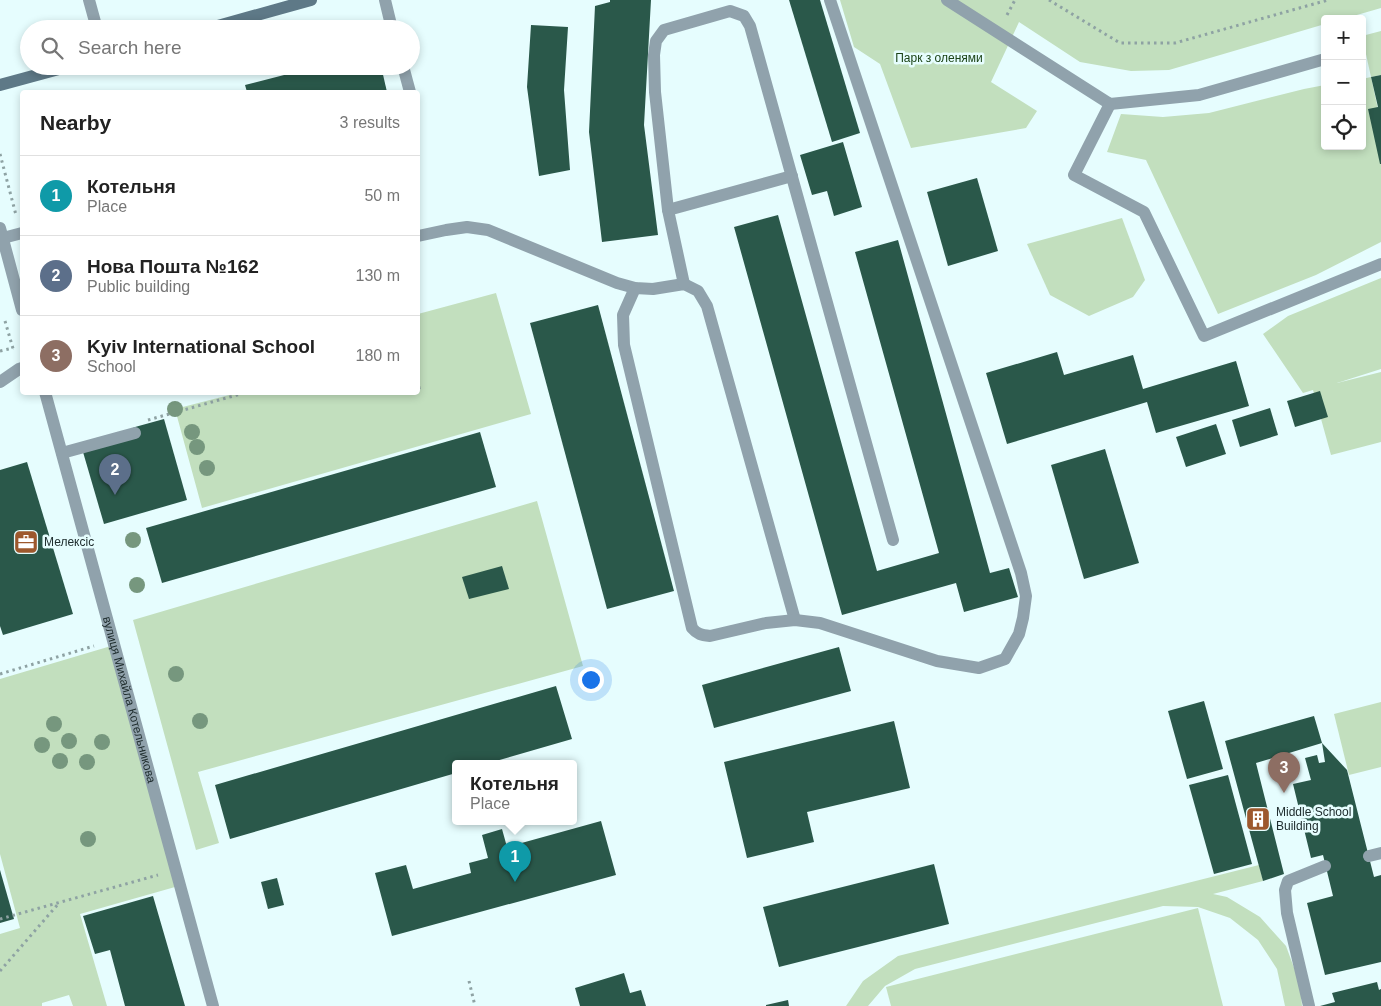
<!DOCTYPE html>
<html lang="en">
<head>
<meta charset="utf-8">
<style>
	body { margin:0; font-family:Arial,sans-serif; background:#f6f6f6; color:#222 }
	.controls { position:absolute; right:15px; top:15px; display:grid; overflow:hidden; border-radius:5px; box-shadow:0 2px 8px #0003 }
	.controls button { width:45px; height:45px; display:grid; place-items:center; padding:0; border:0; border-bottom:1px solid #e0e0e0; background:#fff; color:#222; font:25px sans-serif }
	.you { position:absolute; left:590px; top:679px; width:18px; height:18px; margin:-12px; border:4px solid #fff; border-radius:50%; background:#1a73e8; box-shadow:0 0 0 8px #1a73e833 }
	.badge { display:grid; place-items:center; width:32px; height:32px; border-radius:50%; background:#ea580c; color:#fff; font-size:16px; font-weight:700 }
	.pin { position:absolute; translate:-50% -41px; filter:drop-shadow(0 1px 2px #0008) }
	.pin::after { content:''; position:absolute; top:26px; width:18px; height:15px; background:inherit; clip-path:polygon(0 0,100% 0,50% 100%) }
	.popup { position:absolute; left:452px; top:760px; width:125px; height:65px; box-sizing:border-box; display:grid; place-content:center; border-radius:5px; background:#fff; filter:drop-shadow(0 1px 4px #0005); font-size:16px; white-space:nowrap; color:#767676 }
	.popup b { font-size:19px; color:#222 }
	.popup::after { content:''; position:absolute; left:50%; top:100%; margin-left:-10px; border:10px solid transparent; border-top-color:#fff }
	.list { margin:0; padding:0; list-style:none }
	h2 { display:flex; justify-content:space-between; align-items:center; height:65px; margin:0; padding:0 20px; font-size:21px }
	h2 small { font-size:16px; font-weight:400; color:#767676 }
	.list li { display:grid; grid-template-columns:32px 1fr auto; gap:15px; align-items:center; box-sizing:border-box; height:80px; padding:0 20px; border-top:1px solid #e0e0e0 }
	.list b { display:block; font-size:19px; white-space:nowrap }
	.list p { margin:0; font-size:16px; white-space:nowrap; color:#767676 }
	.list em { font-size:16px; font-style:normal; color:#767676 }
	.icon { flex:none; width:28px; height:28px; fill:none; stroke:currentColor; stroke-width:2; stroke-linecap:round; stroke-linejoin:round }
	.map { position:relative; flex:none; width:1381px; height:1006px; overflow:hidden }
	.search { position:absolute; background:#fff; box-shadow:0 2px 8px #0003; left:20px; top:20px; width:400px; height:55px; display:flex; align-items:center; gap:12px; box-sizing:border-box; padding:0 18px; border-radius:28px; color:#767676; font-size:19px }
	.panel { position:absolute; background:#fff; box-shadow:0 2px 8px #0003; left:20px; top:90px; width:400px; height:305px; border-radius:5px }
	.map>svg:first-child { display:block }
</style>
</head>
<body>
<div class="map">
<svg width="1381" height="1006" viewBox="0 0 1381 1006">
	<rect width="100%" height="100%" fill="#e6fdfe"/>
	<g fill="#c2dfbe">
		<path d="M840 0H1381V8L1343 19H1325V24L1169 70 1131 71 1080 62 1019 22 991 82 1037 111 1026 128 911 148 880 64 854 47Z"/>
		<path d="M1381 31V75L1371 77 1381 123V242L1316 275 1218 314 1146 160 1107 152 1121 114 1163 117 1209 113 1304 89 1325 85V146H1362V79L1371 77 1362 36Z"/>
		<path d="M1122 218 1145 280 1133 297 1089 316 1050 295 1027 244Z"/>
		<path d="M1381 278V369L1337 383 1381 372V442L1331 455 1313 390 1303 393 1263 334 1288 316Z"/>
		<path d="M496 293 531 414 202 508 175 409 237 393 418 392V314Z"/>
		<path d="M537 501 583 666 198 772 219 843 196 850 133 620Z"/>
		<path d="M111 646 175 887 80 914 107 1006H73L69 995 42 1003V1006H0V934L20 928 0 854V679Z"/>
		<path d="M1381 702V767L1349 775 1334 714Z"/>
		<path d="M1259 865 1263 881 1213 894 1227 897 1260 917 1286 946 1300 984 1302 1006H1285L1277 969 1258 940 1230 918 1198 907 1163 906 915 969 885 986 868 1006H846L863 981 898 956Z"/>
		<path d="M1198 908 1223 1006H891L886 987Z"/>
	</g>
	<g fill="#2a584a">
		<path d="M610 0H651L644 125 658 235 602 242 589 132 595 6 610 2Z"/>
		<path d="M789 0H820L860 133 832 142Z"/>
		<path d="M531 25 568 27 564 90 570 170 539 176 527 87Z"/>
		<path d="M319 66H381L387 92H247L245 85Z"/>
		<path d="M1381 75V164H1380L1368 109 1378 107 1371 77Z"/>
		<path d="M843 142 862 207 834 216 827 191 812 195 800 155Z"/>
		<path d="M977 178 998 251 948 266 927 192Z"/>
		<path d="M778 215 877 571 939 553 855 252 898 240 990 573 1009 568 1018 597 964 612 956 583 842 615 734 227Z"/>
		<path d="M598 305 674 591 607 609 530 323Z"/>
		<path d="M1057 352 1064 375 1133 355 1143 389 1236 361 1249 406 1156 433 1147 402 1007 444 986 373Z"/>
		<path d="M1320 391 1328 417 1295 427 1287 401Z"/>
		<path d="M1270 408 1278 435 1240 447 1232 420Z"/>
		<path d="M164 419 187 500 104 524 83 452 135 427Z"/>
		<path d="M1216 424 1226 454 1186 467 1176 437Z"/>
		<path d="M480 432 496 487 162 583 146 528Z"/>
		<path d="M1105 449 1139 563 1084 579 1051 465Z"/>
		<path d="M27 462 73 614 3 635 0 626V470Z"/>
		<path d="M502 566 509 589 469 599 462 577Z"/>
		<path d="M839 647 851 691 714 728 702 685Z"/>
		<path d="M556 686 572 739 489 763H456V773L230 839 215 785Z"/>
		<path d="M1204 701 1223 769 1187 779 1168 711Z"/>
		<path d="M1314 716 1322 743 1256 763 1284 874 1263 881 1225 741Z"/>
		<path d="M894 721 910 788 807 812 814 842 747 858 724 762Z"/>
		<path d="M1322 743 1347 770 1374 877 1381 875V962L1325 975 1307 903 1333 896 1323 855 1311 858 1293 784 1311 780 1305 758 1317 755 1319 763 1325 762Z"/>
		<path d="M1228 775 1252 864 1214 874 1189 785Z"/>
		<path d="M601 821 616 875 392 936 375 873 406 865 413 889 471 873 469 863 488 858 482 835 502 829 507 847Z"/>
		<path d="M934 864 949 924 779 967 763 907Z"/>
		<path d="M0 870 14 919 0 923Z"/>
		<path d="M277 878 284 905 268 909 261 882Z"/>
		<path d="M153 896 185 1006H125L110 950 95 954 83 916Z"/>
		<path d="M624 973 630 993 641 990 646 1006H580L575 988Z"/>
		<path d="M1377 982 1379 990 1381 989V1006H1320L1335 1002 1332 993Z"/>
		<path d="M788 1000 789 1006H766V1005Z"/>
	</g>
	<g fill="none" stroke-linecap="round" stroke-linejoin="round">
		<g stroke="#8ea2a3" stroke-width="3" stroke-dasharray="2.5 4" stroke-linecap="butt">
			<path d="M1049 0 1120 43H1175L1328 0"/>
			<path d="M1007 15 1015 0"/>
			<path d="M0 154 16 215"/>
			<path d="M5 321 14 352"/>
			<path d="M0 351 13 348"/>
			<path d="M418 388 423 387"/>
			<path d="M148 420 244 393"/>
			<path d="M0 674 94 646"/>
			<path d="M0 919 158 875"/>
			<path d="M0 971 59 903"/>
			<path d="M469 981 475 1006"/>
		</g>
		<g stroke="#90a2ac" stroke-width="12">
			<path d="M89 0 97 29"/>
			<path d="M385 0 392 29"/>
			<path d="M947 0 1110 104 1199 95 1325 59"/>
			<path d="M403 66 410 92"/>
			<path d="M1110 104 1074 175 1144 212 1204 336 1381 264"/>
			<path d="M668 210 792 176"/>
			<path d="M418 236 446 230 467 227 488 230 617 283 635 288 653 289 684 284 698 291 707 306 795 620"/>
			<path d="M3 238 22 233"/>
			<path d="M684 284 668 210 655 92 654 55 656 41 664 30 730 11 744 16 750 26 893 540"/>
			<path d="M635 288 623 315 624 345 692 628C697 634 701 635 710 636L766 623 795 620 820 623 937 661 979 668 1005 659 1019 634 1023 618 1026 596 1021 573 830 0"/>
			<path d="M0 382 19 369 22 368"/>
			<path d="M62 453 135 433"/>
			<path d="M1369 856 1381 853"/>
			<path d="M1309 1006 1287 913 1285 890 1288 881 1325 866"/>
		</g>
		<g stroke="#90a2ac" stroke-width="12">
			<path d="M0 228 22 310"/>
			<path id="s1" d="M45 392 213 1006"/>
		</g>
		<g stroke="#5e7987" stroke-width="12">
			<path d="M207 29 311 0"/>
			<path d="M0 85 70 66"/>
		</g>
	</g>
	<g fill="#76977e">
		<circle cx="175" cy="409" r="8"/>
		<circle cx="192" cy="432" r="8"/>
		<circle cx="197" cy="447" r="8"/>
		<circle cx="207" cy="468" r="8"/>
		<circle cx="133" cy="540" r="8"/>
		<circle cx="137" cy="585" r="8"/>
		<circle cx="176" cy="674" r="8"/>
		<circle cx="200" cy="721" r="8"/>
		<circle cx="54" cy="724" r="8"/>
		<circle cx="69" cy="741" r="8"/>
		<circle cx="102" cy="742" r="8"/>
		<circle cx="42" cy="745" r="8"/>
		<circle cx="60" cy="761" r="8"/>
		<circle cx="87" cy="762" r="8"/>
		<circle cx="88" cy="839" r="8"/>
	</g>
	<defs>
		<symbol id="office-square" viewBox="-11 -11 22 22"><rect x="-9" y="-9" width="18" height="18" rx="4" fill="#9d582d" stroke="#e6fdfe"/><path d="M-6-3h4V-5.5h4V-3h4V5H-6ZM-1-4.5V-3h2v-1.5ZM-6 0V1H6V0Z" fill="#fff"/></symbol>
		<symbol id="building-square" viewBox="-11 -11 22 22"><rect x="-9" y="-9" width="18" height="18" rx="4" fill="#9d582d" stroke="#e6fdfe"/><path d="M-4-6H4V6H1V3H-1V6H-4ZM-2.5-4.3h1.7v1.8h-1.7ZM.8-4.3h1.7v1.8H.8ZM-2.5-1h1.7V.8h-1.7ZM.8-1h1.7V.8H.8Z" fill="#fff"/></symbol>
	</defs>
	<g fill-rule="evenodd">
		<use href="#office-square" x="12" y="528" width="28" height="28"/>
		<use href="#building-square" x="1244" y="805" width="28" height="28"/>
	</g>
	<g text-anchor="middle" stroke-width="5" stroke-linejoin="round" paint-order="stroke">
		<g font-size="12" fill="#1b4316" stroke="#e6fdfe">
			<text x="939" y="62">Парк з оленями</text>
		</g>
		<g font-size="12" fill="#202e2f" stroke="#e6fdfe" text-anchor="start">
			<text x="44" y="546">Мелексіc</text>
			<text x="1276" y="816">Middle School<tspan x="1276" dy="14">Building</tspan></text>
		</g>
		<g font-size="12" fill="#202e2f" stroke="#e6fdfe">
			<text dy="4" stroke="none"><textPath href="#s1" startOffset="319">вулиця Михайла Котельникова</textPath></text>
		</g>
	</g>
</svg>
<div class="controls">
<button>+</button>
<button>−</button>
<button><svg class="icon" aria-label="locate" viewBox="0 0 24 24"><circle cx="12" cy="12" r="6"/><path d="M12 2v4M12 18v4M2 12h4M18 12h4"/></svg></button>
</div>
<div class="you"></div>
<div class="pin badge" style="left:515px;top:882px;background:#0f9aa8">1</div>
<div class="popup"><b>Котельня</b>Place</div>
<div class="pin badge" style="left:115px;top:495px;background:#5c6f8a">2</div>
<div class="pin badge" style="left:1284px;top:793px;background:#8d6e63">3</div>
<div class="search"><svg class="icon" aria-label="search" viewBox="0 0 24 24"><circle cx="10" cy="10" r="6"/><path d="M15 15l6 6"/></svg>Search here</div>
<section class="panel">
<h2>Nearby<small>3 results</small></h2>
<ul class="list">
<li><span class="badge" style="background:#0f9aa8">1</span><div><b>Котельня</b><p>Place</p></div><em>50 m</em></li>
<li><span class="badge" style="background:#5c6f8a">2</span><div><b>Нова Пошта №162</b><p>Public building</p></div><em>130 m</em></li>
<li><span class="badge" style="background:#8d6e63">3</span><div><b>Kyiv International School</b><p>School</p></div><em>180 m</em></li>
</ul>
</section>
</div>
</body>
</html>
